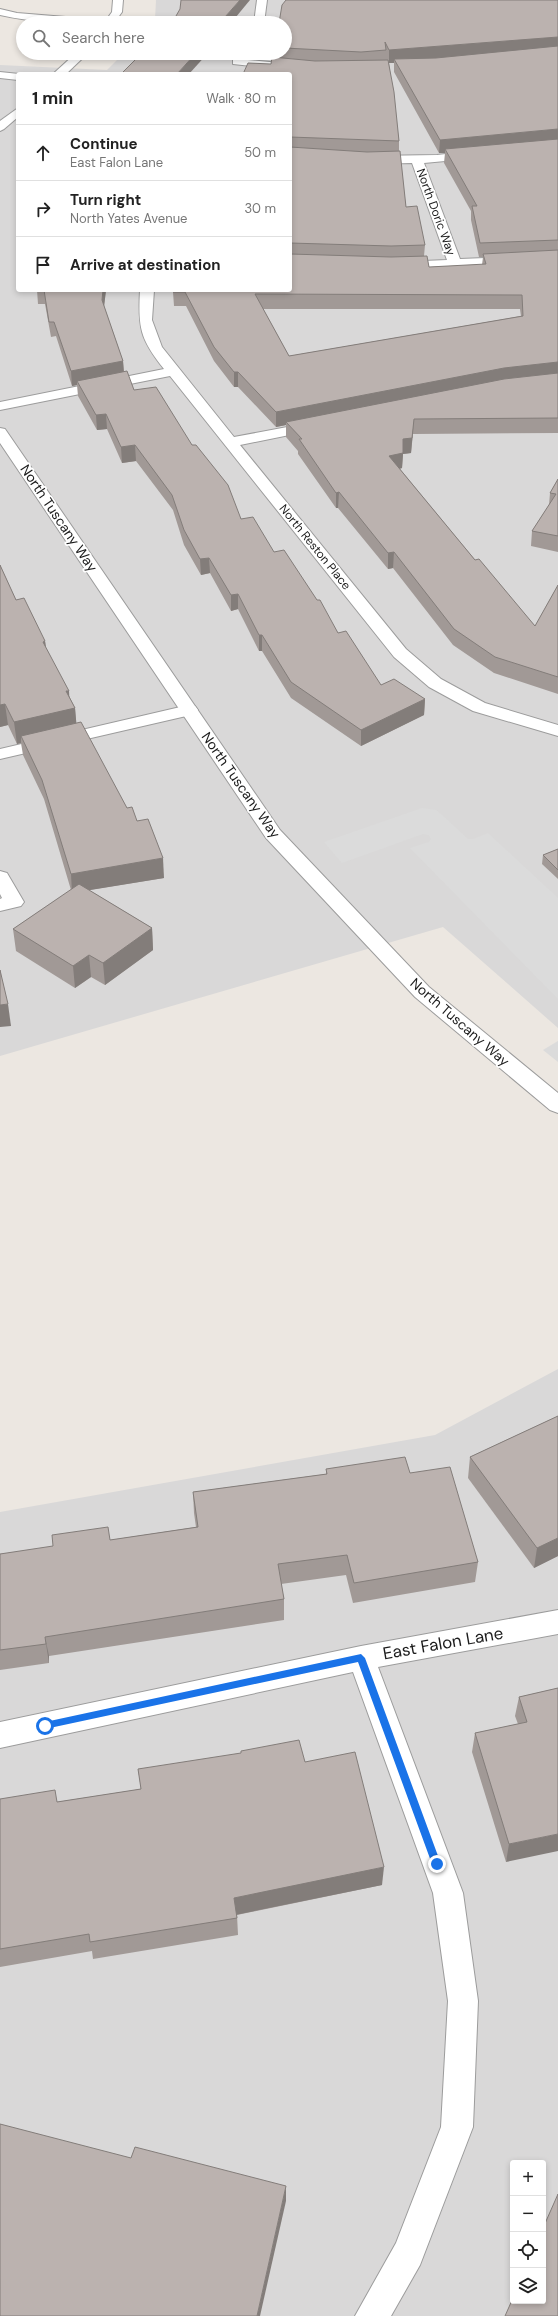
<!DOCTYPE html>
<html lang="en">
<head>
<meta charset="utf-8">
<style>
	body { margin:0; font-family:"DM Sans",sans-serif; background:#f2f2f2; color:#222 }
	.controls { position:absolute; right:12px; bottom:12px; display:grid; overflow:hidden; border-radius:4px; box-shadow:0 2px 6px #0003 }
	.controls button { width:36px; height:36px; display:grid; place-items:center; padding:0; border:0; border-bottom:1px solid #e0e0e0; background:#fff; color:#222; font:20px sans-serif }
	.stop { position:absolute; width:12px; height:12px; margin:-9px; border:3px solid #1a73e8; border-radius:50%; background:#fff }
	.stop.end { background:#1a73e8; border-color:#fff; box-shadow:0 1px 4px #0008 }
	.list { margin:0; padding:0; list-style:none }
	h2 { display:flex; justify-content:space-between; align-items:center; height:52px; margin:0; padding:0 16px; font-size:17px }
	h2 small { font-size:13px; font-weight:400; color:#767676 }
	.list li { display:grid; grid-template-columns:26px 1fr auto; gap:12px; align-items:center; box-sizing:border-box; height:56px; padding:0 16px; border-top:1px solid #e0e0e0 }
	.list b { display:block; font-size:15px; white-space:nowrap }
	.list p { margin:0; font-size:13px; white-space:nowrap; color:#767676 }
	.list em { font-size:13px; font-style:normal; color:#767676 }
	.icon { flex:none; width:22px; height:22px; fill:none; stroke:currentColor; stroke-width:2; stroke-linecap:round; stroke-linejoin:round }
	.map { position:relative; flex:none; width:558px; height:2316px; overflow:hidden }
	.search { position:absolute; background:#fff; box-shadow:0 2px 6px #0003; left:16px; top:16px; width:276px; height:44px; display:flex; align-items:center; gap:10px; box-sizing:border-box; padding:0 14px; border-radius:22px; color:#767676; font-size:15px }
	.panel { position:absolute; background:#fff; box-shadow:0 2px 6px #0003; left:16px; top:72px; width:276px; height:220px; border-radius:4px }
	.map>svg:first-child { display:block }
</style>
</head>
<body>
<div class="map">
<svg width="558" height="2316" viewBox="0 0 558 2316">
	<rect width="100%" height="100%" fill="#ece7e1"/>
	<g fill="#d9d8d8" fill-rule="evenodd">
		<path d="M156 0H558V1028L443 927 0 1056V65L107 70 124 53H285V23H152L155 20ZM18 74H290V290H18Z"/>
		<path d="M558 1369V2316H0V1512L435 1435ZM513 2163H543V2301H513Z"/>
	</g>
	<g fill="#dbdbdb">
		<path d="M422 808 436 810 441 814 468 839H473L488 833 558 898V999L410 848 429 842 431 839 429 835 423 834 342 863 324 842Z"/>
		<path d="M558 1041V1062L543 1050Z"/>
	</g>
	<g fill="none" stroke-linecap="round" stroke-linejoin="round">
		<defs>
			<g id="minor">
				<path d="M257 0H267L264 23H254Z"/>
				<path d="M0 9 17 13 102 20 107 23C71 23 35 23 0 15Z"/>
				<path d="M237 59 280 63 286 66 280 69 233 64V60Z"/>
				<path d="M0 72 19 74 18 80 0 78Z"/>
				<path d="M473 151 477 152 479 155 477 158 424 163 460 259 558 255V263L394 269 392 266 399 262 447 260 412 163 372 164 366 160 372 156 437 155Z"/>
				<path d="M140 290H154L152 320 162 347 234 437 314 422 319 423 321 426 319 429 240 445 406 649 441 679 485 703 558 725V736L473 711 429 687 394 657 170 376 0 410V402L164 369C140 339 138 328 140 290Z"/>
				<path d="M189 705 195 706 198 710 195 714 0 759V749Z"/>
				<path d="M0 871 7 873 24 902 21 906 0 911V899L2 898 0 894Z"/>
				<path d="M558 1610V1634L378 1667 463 1893 478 2001 473 2127 420 2265 391 2316H355L396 2243 441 2127 448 2001 433 1893 353 1672 0 1748V1722L361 1646Z"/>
			</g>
			<g id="tertiary">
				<path d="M113 0H123L122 12 114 23H104L112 12Z"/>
				<path d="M76 53H88L66 74H53Z"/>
				<path d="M18 108V117L4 129 0 131V121Z"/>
				<path d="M0 428 5 429 280 830 429 987 558 1093V1113L550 1110 415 997 266 838 0 443Z"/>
			</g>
		</defs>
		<use href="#minor" stroke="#9c9c9c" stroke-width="2"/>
		<use href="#tertiary" stroke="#9c9c9c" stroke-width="2"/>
		<use href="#minor" fill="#fff" fill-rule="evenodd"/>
		<use href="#tertiary" fill="#fff" fill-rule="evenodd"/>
	</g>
	<g fill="#a19996" fill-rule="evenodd">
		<path d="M558 0V433L413 434 411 453 403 454 402 468 400 469 475 560 535 626 558 585V694L494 673 453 645 393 568 388 569 338 508H336L298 454V451L286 437V425L276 427 238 387H234L214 361 186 306H174L173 292 290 290 271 64 274 57V53H285V23ZM389 63H394V72L439 153H445L444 163 471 211V220L479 257H483L482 265 429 267 424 256 425 245 406 207 399 151V141ZM263 309H520L521 316 289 356Z"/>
		<path d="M37 290H106L104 306 123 361 124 372 134 390 192 445 241 519 274 552 317 600 338 633 381 685 425 699 424 715 361 746 291 698 262 651H259L238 609 231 611 210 573 201 575 184 545 173 510 136 461 122 463 107 429 97 430 78 396 77 385 72 386 56 336 51 337 45 304H38Z"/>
		<path d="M558 479V552L531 546 532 531 549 505 550 493Z"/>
		<path d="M0 565 16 600 45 641 46 648 70 698 75 708 76 723 127 808 137 821 164 878 89 890 152 928 153 950 105 985 91 977 75 988 16 951 13 929 71 890 44 799 23 755 21 743 17 744 8 725 0 727Z"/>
		<path d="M558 849V879L542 864 543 855Z"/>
		<path d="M558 1416V1556L534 1568 468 1478 470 1457Z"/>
		<path d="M326 1469 410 1473 478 1562 475 1582 353 1603 346 1575 281 1584 284 1599V1620L49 1656V1663L0 1670V1554L110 1540 196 1527 194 1513 193 1492 326 1474Z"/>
		<path d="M558 1688 506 1862 472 1752 475 1733 518 1724 515 1716 519 1697Z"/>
		<path d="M305 1762 382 1885 237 1915 238 1935 93 1959 92 1951 0 1967V1799L57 1802 141 1789 138 1769Z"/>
	</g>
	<g fill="#837d7a">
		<path d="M240 0H250L231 23H223L225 17Z"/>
		<path d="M558 37V50L396 62 394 59V63H389V50Z"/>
		<path d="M196 53H208L189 74H177Z"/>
		<path d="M558 129V142L445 149V153H439L440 140Z"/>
		<path d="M103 290H106L103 315 102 300Z"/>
		<path d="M123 361 124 375 77 381V385L72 386 71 371Z"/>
		<path d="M558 362V377L286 422V425L276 427V412L504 368Z"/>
		<rect x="234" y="372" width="4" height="15"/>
		<path d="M106 414 107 429 97 430 96 415Z"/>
		<path d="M414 419 411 453 403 454 402 468 388 471 389 456 403 439Z"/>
		<path d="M135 445 136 461 122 463 121 447Z"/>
		<path d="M339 492 338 508H336V493Z"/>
		<path d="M394 552 393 568 388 569V553Z"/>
		<path d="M209 558 210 573 201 575 200 559Z"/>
		<path d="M238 594V609L231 611V595Z"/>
		<rect x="259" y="635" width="3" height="16"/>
		<path d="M45 641 48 662 43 642Z"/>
		<path d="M66 691H69L70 709 75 708 77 730 21 736V743L17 744 14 722Z"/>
		<path d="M425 699 424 715 361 746V730Z"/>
		<path d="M5 704 8 725 0 727V705Z"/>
		<path d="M163 858 164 878 72 893 71 874Z"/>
		<path d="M152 928 153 950 105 985 103 963Z"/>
		<path d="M89 955 91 977 75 988 73 966Z"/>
		<path d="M8 1004 11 1026 0 1027V1005Z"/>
		<path d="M558 1538V1556L534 1568 537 1548Z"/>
		<path d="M45 1637 49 1656V1663L46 1644Z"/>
		<path d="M558 1834V1851L506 1862 509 1844Z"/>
		<path d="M384 1867 382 1885 235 1915 234 1898Z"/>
		<path d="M286 2186V2201L260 2316H257Z"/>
	</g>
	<g fill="#bbb2af" stroke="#837d7a" fill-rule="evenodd">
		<path d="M181 0H240L225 17 223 23H172L180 9Z"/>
		<path d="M286 0H558V37L389 50 385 42 386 50 361 52 285 48V23H279L282 5Z"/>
		<path d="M558 46V129L440 140 394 59 436 58Z"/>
		<path d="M142 53H196L177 74H121Z"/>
		<path d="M272 57 315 61 388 60 394 92 399 141 290 137V138V74H243L248 63 271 64Z"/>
		<path d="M558 139V240L480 243 472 206H477L445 149Z"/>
		<path d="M290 147 367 152 400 151 406 207 417 206 425 245 391 246 290 243V244Z"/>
		<path d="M558 250V362L504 368 276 412 238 372H234L214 347 185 292H173L174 290H290V254L391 257 427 256 429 267 486 264 483 254ZM255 294 522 295 523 316 289 356Z"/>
		<path d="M44 290H103L102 300 123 361 71 371 54 322H49Z"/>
		<path d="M127 371 134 390 156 387 192 445H196L228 485 241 519 253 517 274 552 284 550 317 600H320L338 633 346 631 381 685 394 679 425 699 361 730 291 682 262 635H259L238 594 231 595 209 558 200 559 184 530 172 495 135 445 121 447 106 414 96 415 77 381Z"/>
		<path d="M558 373V418L414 419 412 438 403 439V453L389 456 475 560 479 559 535 626 558 585V677L495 657 454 629 394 552 388 553 339 492 336 493 299 439H302L286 422 504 379Z"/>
		<path d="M558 479V536L532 531 556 494 550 493Z"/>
		<path d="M0 565 16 600 24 598 45 641 43 642 69 691H66L75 708 14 722 5 704 0 705Z"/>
		<path d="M81 722 127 808 132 807 137 821 148 819 163 858 71 874 42 780 21 736Z"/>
		<path d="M558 849V870L543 855Z"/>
		<path d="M79 884 152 928 103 963 89 955 73 966 13 929Z"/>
		<path d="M0 970 8 1004 0 1005Z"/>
		<path d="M558 1416V1538L537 1548 470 1457Z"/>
		<path d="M405 1457 410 1473 450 1467 478 1562 354 1583 347 1555 278 1564 284 1599 45 1637 46 1644 0 1650V1554L53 1546 52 1535 108 1527 110 1540 198 1527 193 1492 327 1474 326 1469Z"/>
		<path d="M558 1688V1834L509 1844 475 1733 527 1722 519 1697Z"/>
		<path d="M299 1740 305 1762 355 1752 384 1867 234 1898 237 1918 90 1942 89 1934 0 1949V1799L55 1790 57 1802 141 1789 138 1769 241 1753V1751Z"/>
		<path d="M0 2124 131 2158 135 2147 286 2186 257 2316H0Z"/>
		<path d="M558 2194V2316H505L513 2298V2301H543V2228Z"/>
	</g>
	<path fill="#1a73e8" d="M361 1654 365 1658 441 1864 437 1868 432 1864 358 1662 45 1729 41 1726 45 1722Z"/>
	<g text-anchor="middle" stroke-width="3.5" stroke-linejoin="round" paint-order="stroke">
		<g font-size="12" fill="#1b1b1b" stroke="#fff">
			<text transform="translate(436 212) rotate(70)" y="4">North Doric Way</text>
			<text transform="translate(315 547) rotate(51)" y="4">North Reston Place</text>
		</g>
		<g font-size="14" fill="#1b1b1b" stroke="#fff">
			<text transform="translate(59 518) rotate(56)" y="5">North Tuscany Way</text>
			<text transform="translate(241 785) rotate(55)" y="5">North Tuscany Way</text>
			<text transform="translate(460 1022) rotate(41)" y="5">North Tuscany Way</text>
		</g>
		<g font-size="17" fill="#1b1b1b" stroke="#fff">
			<text transform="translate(443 1643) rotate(-10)" y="6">East Falon Lane</text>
		</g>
	</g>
</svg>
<div class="controls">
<button>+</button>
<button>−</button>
<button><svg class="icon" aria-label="locate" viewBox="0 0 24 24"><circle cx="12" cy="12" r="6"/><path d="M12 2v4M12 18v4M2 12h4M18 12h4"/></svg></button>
<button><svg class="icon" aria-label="layers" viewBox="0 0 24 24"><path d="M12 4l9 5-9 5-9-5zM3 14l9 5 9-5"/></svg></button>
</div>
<div class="stop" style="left:45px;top:1726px"></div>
<div class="stop end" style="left:437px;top:1864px"></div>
<div class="search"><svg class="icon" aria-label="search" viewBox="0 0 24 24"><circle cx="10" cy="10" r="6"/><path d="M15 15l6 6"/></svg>Search here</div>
<section class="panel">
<h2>1 min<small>Walk · 80 m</small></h2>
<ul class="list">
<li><svg class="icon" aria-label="ahead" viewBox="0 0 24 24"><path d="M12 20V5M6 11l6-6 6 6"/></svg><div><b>Continue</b><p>East Falon Lane</p></div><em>50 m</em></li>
<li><svg class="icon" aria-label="right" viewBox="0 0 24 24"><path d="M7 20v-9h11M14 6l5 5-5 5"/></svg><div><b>Turn right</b><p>North Yates Avenue</p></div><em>30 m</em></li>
<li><svg class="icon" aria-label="arrive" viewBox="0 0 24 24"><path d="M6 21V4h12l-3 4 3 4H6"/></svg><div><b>Arrive at destination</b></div></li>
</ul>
</section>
</div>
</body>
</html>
